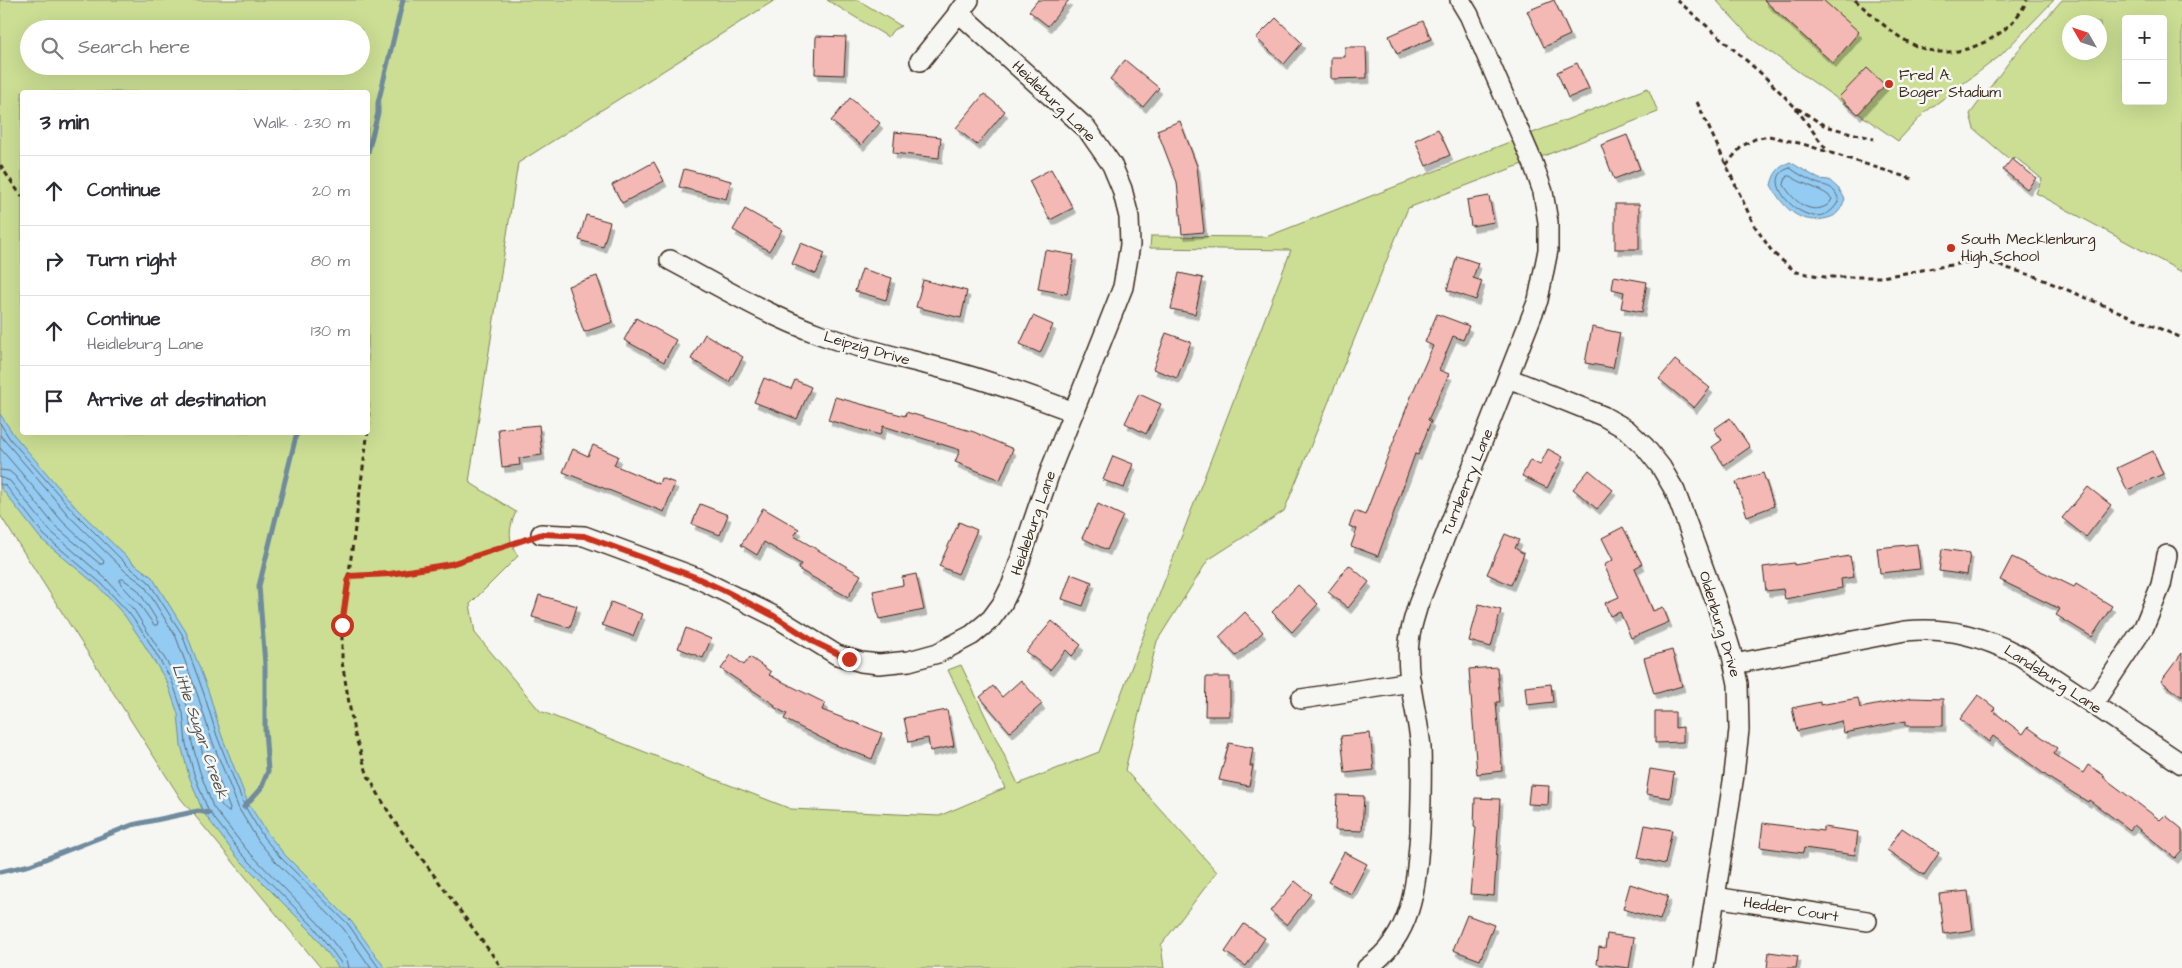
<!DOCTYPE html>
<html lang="en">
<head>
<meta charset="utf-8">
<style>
	body { margin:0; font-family:"Architects Daughter",sans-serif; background:#f7f7f7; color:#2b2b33 }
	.controls { position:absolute; right:15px; top:15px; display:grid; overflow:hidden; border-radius:5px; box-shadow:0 5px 20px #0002 }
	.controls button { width:45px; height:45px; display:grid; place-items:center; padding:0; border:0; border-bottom:1px solid #e1e1e2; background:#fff; color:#2b2b33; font:25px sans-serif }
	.compass { position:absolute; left:2062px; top:15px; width:45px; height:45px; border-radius:50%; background:#fff; box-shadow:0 5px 20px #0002; rotate:309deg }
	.stop { position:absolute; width:15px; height:15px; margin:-11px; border:4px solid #c8321e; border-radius:50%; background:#fff }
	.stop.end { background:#c8321e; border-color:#fff; box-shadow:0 1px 5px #0008 }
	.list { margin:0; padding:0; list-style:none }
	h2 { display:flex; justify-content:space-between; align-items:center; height:65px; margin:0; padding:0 20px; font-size:21px }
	h2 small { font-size:16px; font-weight:400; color:#7c7c81 }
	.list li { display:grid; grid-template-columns:32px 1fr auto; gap:15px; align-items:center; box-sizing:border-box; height:70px; padding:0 20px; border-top:1px solid #e1e1e2 }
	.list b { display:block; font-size:19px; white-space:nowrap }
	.list p { margin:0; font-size:16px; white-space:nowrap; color:#7c7c81 }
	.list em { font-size:16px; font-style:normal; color:#7c7c81 }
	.icon { flex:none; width:28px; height:28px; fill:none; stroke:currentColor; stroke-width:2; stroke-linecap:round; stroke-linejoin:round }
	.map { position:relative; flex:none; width:2182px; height:968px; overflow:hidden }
	.search { position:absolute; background:#fff; box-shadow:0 5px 20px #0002; left:20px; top:20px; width:350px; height:55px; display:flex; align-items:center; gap:12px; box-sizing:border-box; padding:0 18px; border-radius:28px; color:#7c7c81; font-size:19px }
	.panel { position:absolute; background:#fff; box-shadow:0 5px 20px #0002; left:20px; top:90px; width:350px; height:345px; border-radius:5px }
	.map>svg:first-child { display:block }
</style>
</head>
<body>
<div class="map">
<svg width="2182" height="968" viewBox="0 0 2182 968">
	<defs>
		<filter id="shadow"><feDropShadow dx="3" dy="5.5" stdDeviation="0" flood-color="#0004"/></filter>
	</defs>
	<rect width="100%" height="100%" fill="#f6f6f2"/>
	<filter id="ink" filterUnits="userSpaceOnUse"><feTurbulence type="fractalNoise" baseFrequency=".02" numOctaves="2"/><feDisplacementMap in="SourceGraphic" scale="10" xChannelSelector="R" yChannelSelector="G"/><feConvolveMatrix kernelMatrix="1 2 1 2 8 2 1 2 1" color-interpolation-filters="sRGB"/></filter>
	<g filter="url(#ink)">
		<g fill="#cbde93" stroke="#838458" fill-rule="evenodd">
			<path d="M0 0H775L518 163 469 482 516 512C508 529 508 541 518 556L470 604 475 633 540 711 791 809 939 816 1005 788 948 670 961 665 1018 784 1099 752 1291 250 1150 248 1151 236 1266 237 1648 88 1658 112 1408 208 1284 511 1208 560 1157 641 1125 770 1217 872 1161 945 1164 968H321L181 799 0 515ZM29 29H361V66H29ZM22 92H368V432H22Z"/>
			<path d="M827 0H858L901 26 893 30 888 37Z"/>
			<path d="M1716 0H2054L2000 56 1924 113 1898 141 1753 40Z"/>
			<path d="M2062 0H2182V272L2036 193 2042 179 2015 157 2009 159 1974 129 1970 114 2015 54ZM2126 19H2163V101H2126ZM2070 22H2100V52H2070Z"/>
		</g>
		<g fill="#93cbf2" stroke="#708b9d">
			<path d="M1790 162 1819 179 1829 180 1839 189 1845 199C1843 203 1841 210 1837 213 1834 217 1828 218 1823 219 1798 224 1782 206 1771 185 1774 173 1778 167 1790 162Z"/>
			<path d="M0 414 14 435 77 509 133 563 152 577 186 632 209 693 221 734 248 803 268 834 284 854 351 921 385 968H339L311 931 237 857 203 812 189 776 181 745 178 714 167 682 140 638 125 616 99 587 41 539 2 489 0 485Z"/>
		</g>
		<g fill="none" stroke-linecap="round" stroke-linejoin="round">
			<g stroke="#5e6a73" stroke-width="1">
				<path d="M1790 168C1798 174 1806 178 1814 182 1827 188 1832 183 1839 200 1817 246 1751 178 1790 168Z"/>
				<path d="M1787 176H1790C1801 184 1826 190 1832 199L1829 204C1811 217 1793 201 1784 185Z"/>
				<path d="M0 423 10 439 74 512 129 567 148 581 182 634 204 694 217 736 244 805 264 838 281 858 348 924 379 968"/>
				<path d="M0 435 69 516 125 571 144 585 176 637 198 696 211 738 239 809 259 842 276 862 343 928 371 968"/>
				<path d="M0 448 63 522 104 561 103 564H100L54 525 15 476 9 471 0 470"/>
				<path d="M0 477 10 481 49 530 106 579 134 610 177 678 189 711 192 743 200 772 213 807 246 849 319 924 347 960 349 968"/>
				<path d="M0 484 6 486 44 535 102 584 129 613 145 635 172 681 183 713 186 744 194 774 208 810 241 853 315 928 341 963 342 968"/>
				<path d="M123 579 138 590 158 622 157 625H154L140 605 120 583V580Z"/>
				<path d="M203 744 206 746 230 809 229 812C215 806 205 762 201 747Z"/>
			</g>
			<g stroke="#708b9d" stroke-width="5">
				<path d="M368 152 378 113V103L403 0"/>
				<path d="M244 807 261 788 268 771 265 729V665L259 586 297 432"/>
				<path d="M0 872 30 865 132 825 198 811 209 813"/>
			</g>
		</g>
		<g fill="#f4b9b5" stroke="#3b2a1e" filter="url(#shadow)">
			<path d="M1038 0H1069L1048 26 1029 11Z"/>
			<path d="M1554 0 1570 35 1544 47 1527 11Z"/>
			<path d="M1764 0H1823L1859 32 1833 63Z"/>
			<path d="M1276 18 1302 43 1284 64 1256 38Z"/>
			<path d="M1423 21 1431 39 1397 54 1389 36Z"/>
			<path d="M816 36 846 37 844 75 815 74Z"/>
			<path d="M1345 47H1366L1367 78 1331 79V57H1345Z"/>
			<path d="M1125 60 1159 88 1143 107 1110 79Z"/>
			<path d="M1577 63 1589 89 1568 98 1557 72Z"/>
			<path d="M1867 68 1885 85 1858 114 1839 97Z"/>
			<path d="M984 94 1005 111 977 145 956 128Z"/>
			<path d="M850 98 880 123 861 145 831 121Z"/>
			<path d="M1180 121 1197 166 1204 232 1182 234 1177 182 1157 130Z"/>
			<path d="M1438 129 1450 155 1426 166 1415 140Z"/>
			<path d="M895 132 941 137 939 158 893 153Z"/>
			<path d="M1627 135 1640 169 1614 179 1601 145Z"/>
			<path d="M2012 159 2036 178 2027 189 2003 170Z"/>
			<path d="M654 162 664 181 622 203 612 185Z"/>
			<path d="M684 169 731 181 726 199 679 187Z"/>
			<path d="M1051 169 1073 208 1050 220 1029 181Z"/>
			<path d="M1489 196 1494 222 1471 226 1467 200Z"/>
			<rect x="1615" y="204" width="24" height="45"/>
			<path d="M745 209 782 230 769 251 733 230Z"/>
			<path d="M586 215 610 222 603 247 579 240Z"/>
			<path d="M801 243 825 253 816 274 792 264Z"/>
			<path d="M1045 250 1074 255 1067 294 1038 289Z"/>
			<path d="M1457 256 1478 263 1473 278 1482 281 1476 300 1447 290Z"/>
			<path d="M862 269 892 278 886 300 855 291Z"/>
			<path d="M1179 273 1203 278 1195 314 1171 309Z"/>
			<path d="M597 276 613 322 584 332 568 286Z"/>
			<path d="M1614 276 1647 282 1642 312 1621 308 1624 292 1612 289Z"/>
			<path d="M923 280 967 291 961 318 916 307Z"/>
			<path d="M1437 314 1469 326 1463 340 1453 336 1439 370 1449 374 1428 420 1431 421 1418 455 1415 454 1378 556 1351 546 1357 529 1349 526 1355 511 1365 515 1412 394 1433 346 1425 342Z"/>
			<path d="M1033 316 1053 325 1040 353 1020 344Z"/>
			<path d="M636 318 676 340 664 362 624 340Z"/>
			<path d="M1592 327 1620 333 1613 368 1585 363Z"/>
			<path d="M1166 333 1191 342 1177 378 1153 369Z"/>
			<path d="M705 334 743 357 729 382 691 359Z"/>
			<path d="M1675 360 1710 388 1694 408 1659 379Z"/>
			<path d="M764 378 791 389 795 380 811 387 797 419 754 402Z"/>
			<path d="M1139 394 1161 404 1146 434 1125 423Z"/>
			<path d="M835 397 905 416 906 412 974 432 1013 449 1000 480 955 462 960 450 883 426 880 435 828 420Z"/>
			<path d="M1730 418 1750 447 1724 465 1712 447 1722 440 1714 429Z"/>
			<path d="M539 425 542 455 519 458 520 465 502 467 498 429Z"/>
			<path d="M593 445 618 456 614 465 659 484 661 478 675 483 664 512 563 472 573 449 588 456Z"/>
			<path d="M1548 449 1563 457 1547 488 1522 476 1530 460 1540 465Z"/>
			<path d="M2153 451 2163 474 2127 490 2117 468Z"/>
			<path d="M1113 456 1133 464 1124 488 1103 480Z"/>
			<path d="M1589 470 1613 490 1597 509 1573 489Z"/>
			<path d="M1763 473 1774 506 1747 516 1736 482Z"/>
			<path d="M2088 487 2111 505 2086 537 2062 518Z"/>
			<path d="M700 504 728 515 720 535 692 524Z"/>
			<path d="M1098 504 1123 516 1107 550 1082 538Z"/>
			<path d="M763 508 799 529 794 536 861 575 848 597 798 569 801 564 764 542 757 555 741 545Z"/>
			<path d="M959 522 977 530 958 574 939 566Z"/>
			<path d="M1623 527 1642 564 1635 568 1653 611 1663 607 1669 622 1631 638 1620 612 1610 616 1605 603 1619 597 1604 565 1613 560 1602 538Z"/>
			<path d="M1505 534 1519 540 1515 548 1524 554 1511 585 1487 574Z"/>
			<path d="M1917 544 1920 569 1880 573 1877 548Z"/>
			<path d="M1942 549 1970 553 1967 575 1939 571Z"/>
			<path d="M1850 556 1854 577 1841 579 1842 588 1785 599 1783 589 1766 591 1763 567 1794 563V565Z"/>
			<path d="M2012 557 2074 587 2076 584 2112 606 2092 637 2056 615 2060 609 2000 580Z"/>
			<path d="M1349 565 1369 582 1348 608 1328 592Z"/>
			<path d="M916 574 924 610 879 619 873 591 903 585 902 577Z"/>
			<path d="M1071 574 1092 582 1083 606 1062 599Z"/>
			<path d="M1298 585 1318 604 1292 632 1272 612Z"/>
			<path d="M539 595 577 606 570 628 532 617Z"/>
			<path d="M611 602 642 614 633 636 602 625Z"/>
			<path d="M1479 604 1501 610 1491 647 1469 641Z"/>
			<path d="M1245 612 1263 632 1236 656 1219 637Z"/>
			<path d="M1052 621 1081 645 1072 656 1066 650 1050 670 1026 652Z"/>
			<path d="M686 628 711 639 703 658 678 648Z"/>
			<path d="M1672 650 1682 686 1654 694 1644 658Z"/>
			<path d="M2182 653V697L2161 681Z"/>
			<path d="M731 655 744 665 750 657 771 672 769 675 825 703 822 710 882 733 872 759 833 744 784 719 787 714 774 707 775 705 721 669Z"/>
			<path d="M1497 667 1500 702H1496L1502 771 1477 774 1469 669Z"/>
			<path d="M1206 677H1230V716H1205Z"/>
			<path d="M1021 680 1042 704 1010 732 980 697 993 686 1002 697Z"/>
			<path d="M1551 684 1553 702 1527 705 1525 687Z"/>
			<path d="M1978 695 1995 708 1993 711 2023 734 2028 727 2057 748 2053 754 2083 773 2088 765 2105 776 2103 777 2160 820 2165 815 2182 829V850L2175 858 2134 825 2130 830 2089 800 2088 802 2052 780 1993 736 1989 742 1960 719Z"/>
			<path d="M1858 698 1860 708 1912 698 1943 699V726H1906V721L1844 733 1842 721 1797 731 1792 708 1820 702V705Z"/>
			<path d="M947 710 954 746 930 751 928 738 909 742 904 718Z"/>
			<path d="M1655 712H1675V728L1683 727V742L1655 743Z"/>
			<path d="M1370 733 1374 770 1345 773 1341 736Z"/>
			<path d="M1229 743 1253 748 1250 766H1253L1249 786 1219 780Z"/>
			<path d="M1650 769 1674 773 1670 798 1646 794Z"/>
			<path d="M1530 785 1549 786 1548 805 1528 804Z"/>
			<path d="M1337 795 1364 796 1362 831 1335 830Z"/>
			<path d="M1475 798 1500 799 1494 896 1470 894 1476 828 1474 827Z"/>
			<path d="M1763 823 1823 831V827L1858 832 1855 855 1804 848 1803 853 1760 847Z"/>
			<path d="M1645 825 1672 830 1665 864 1638 858Z"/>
			<path d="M1902 828 1939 853 1924 875 1887 850Z"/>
			<path d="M1344 852 1367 864 1351 894 1328 882Z"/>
			<path d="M1295 881 1311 894 1287 925 1270 911Z"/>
			<path d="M1630 884 1668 896 1660 920 1623 909Z"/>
			<path d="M1968 891 1973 930 1944 934 1939 894Z"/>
			<path d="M1467 915 1494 925 1480 960 1453 950Z"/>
			<path d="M1244 924 1265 938 1246 966 1225 952Z"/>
			<path d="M1607 934 1634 938 1629 968 1597 964 1599 947 1605 948Z"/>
			<path d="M1769 952 1798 956 1796 968H1767Z"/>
		</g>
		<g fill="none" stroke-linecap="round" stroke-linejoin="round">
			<defs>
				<g id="street">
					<path d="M920 61 969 0"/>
					<path d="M670 260C719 286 767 315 819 334 857 348 894 356 933 366 981 378 1027 394 1074 412"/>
					<path d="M1508 378 1603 416 1626 429 1645 447 1661 467 1675 491 1716 602 1731 651 1738 684 1739 730 1734 775 1704 968"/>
					<path d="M541 534 584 536 695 577 774 616 837 655 861 662 879 664 909 661 938 653 972 635 991 619 1002 604 1012 584 1052 466 1123 287 1130 245 1129 217 1122 189 1112 165 1087 129 958 12"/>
					<path d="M1734 664 1905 631C1950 627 1981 636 2021 656L2182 764"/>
					<path d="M1301 699 1411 682"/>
					<path d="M2093 704 2144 627 2161 585 2167 555"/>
					<path d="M1715 897 1867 921"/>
					<path d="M1367 968C1414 935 1416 884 1420 832 1421 804 1422 776 1421 748 1418 713 1405 678 1409 642 1410 630 1414 618 1418 605L1538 300 1548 250V222L1543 192 1533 163 1469 15 1460 0"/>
				</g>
			</defs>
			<use href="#street" stroke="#3b2a1e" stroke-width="22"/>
			<g stroke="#3b2a1e" stroke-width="3" stroke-dasharray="5 4" stroke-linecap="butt">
				<path d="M1677 0 1763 75 1794 106 1825 126 1874 139"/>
				<path d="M1855 0C1897 37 1928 70 1987 41 2003 33 2020 17 2027 0"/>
				<path d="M1697 102 1754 225 1773 253 1796 272 1825 277H1882L1980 260 2034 276 2182 338"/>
				<path d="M1796 108 1828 152"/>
				<path d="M0 165 22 197"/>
				<path d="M1726 165 1742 146 1755 139 1769 136 1803 144 1915 180"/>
				<path d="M368 403 369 423 342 625V662L354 732 368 776 392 818 502 968"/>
				<path d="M349 576 390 574 451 564 527 538"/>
			</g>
			<use href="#street" stroke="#f6f6f2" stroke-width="19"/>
		</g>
	</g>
	<g fill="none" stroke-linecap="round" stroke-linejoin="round" filter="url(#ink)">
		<path stroke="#c8321e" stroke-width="6" d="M342 625 349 576 390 574 451 564 542 534 584 536 695 577 723 590 774 616 816 643 849 659"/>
	</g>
	<g fill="#c8321e" stroke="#f6f6f2" stroke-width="2">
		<circle cx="1889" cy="84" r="5"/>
		<circle cx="1951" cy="248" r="5"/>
	</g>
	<g text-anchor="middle" stroke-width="5" stroke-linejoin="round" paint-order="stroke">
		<g font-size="15" fill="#3b2a1e" stroke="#f6f6f2" text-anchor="start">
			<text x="1899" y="80">Fred A.<tspan x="1899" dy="17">Boger Stadium</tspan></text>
			<text x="1961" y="244">South Mecklenburg<tspan x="1961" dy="17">High School</tspan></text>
		</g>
		<g font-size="15" fill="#3b2a1e" stroke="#f6f6f2">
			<text transform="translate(1054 101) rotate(44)" y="5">Heidleburg Lane</text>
			<text transform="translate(867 348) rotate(16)" y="5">Leipzig Drive</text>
			<text transform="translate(1467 482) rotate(-68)" y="5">Turnberry Lane</text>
			<text transform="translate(1033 523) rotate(-71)" y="5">Heidleburg Lane</text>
			<text transform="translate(1720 624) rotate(73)" y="5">Oldenburg Drive</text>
			<text transform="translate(2053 679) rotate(33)" y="5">Landsburg Lane</text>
			<text transform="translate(1791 909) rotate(9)" y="5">Hedder Court</text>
		</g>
		<g font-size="16" font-style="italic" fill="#515253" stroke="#f6f6f2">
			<text transform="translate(201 731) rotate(71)" y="6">Little Sugar Creek</text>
		</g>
	</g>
</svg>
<div class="controls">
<button>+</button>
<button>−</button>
</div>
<svg class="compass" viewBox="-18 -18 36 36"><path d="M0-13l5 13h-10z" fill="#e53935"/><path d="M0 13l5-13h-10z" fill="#7c7c81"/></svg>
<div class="stop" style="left:342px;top:625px"></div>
<div class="stop end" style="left:849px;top:659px"></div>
<div class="search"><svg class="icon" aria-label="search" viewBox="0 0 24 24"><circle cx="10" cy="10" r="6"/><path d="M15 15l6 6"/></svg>Search here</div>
<section class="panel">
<h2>3 min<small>Walk · 230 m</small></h2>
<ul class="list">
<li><svg class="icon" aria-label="ahead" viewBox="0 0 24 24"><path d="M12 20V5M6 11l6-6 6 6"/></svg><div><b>Continue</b></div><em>20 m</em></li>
<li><svg class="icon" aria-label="right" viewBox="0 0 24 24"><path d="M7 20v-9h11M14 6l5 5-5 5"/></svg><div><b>Turn right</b></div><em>80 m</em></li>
<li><svg class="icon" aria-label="ahead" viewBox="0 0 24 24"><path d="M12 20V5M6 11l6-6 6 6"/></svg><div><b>Continue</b><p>Heidleburg Lane</p></div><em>130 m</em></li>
<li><svg class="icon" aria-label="arrive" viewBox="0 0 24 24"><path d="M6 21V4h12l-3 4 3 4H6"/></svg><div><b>Arrive at destination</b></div></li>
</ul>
</section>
</div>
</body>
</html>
